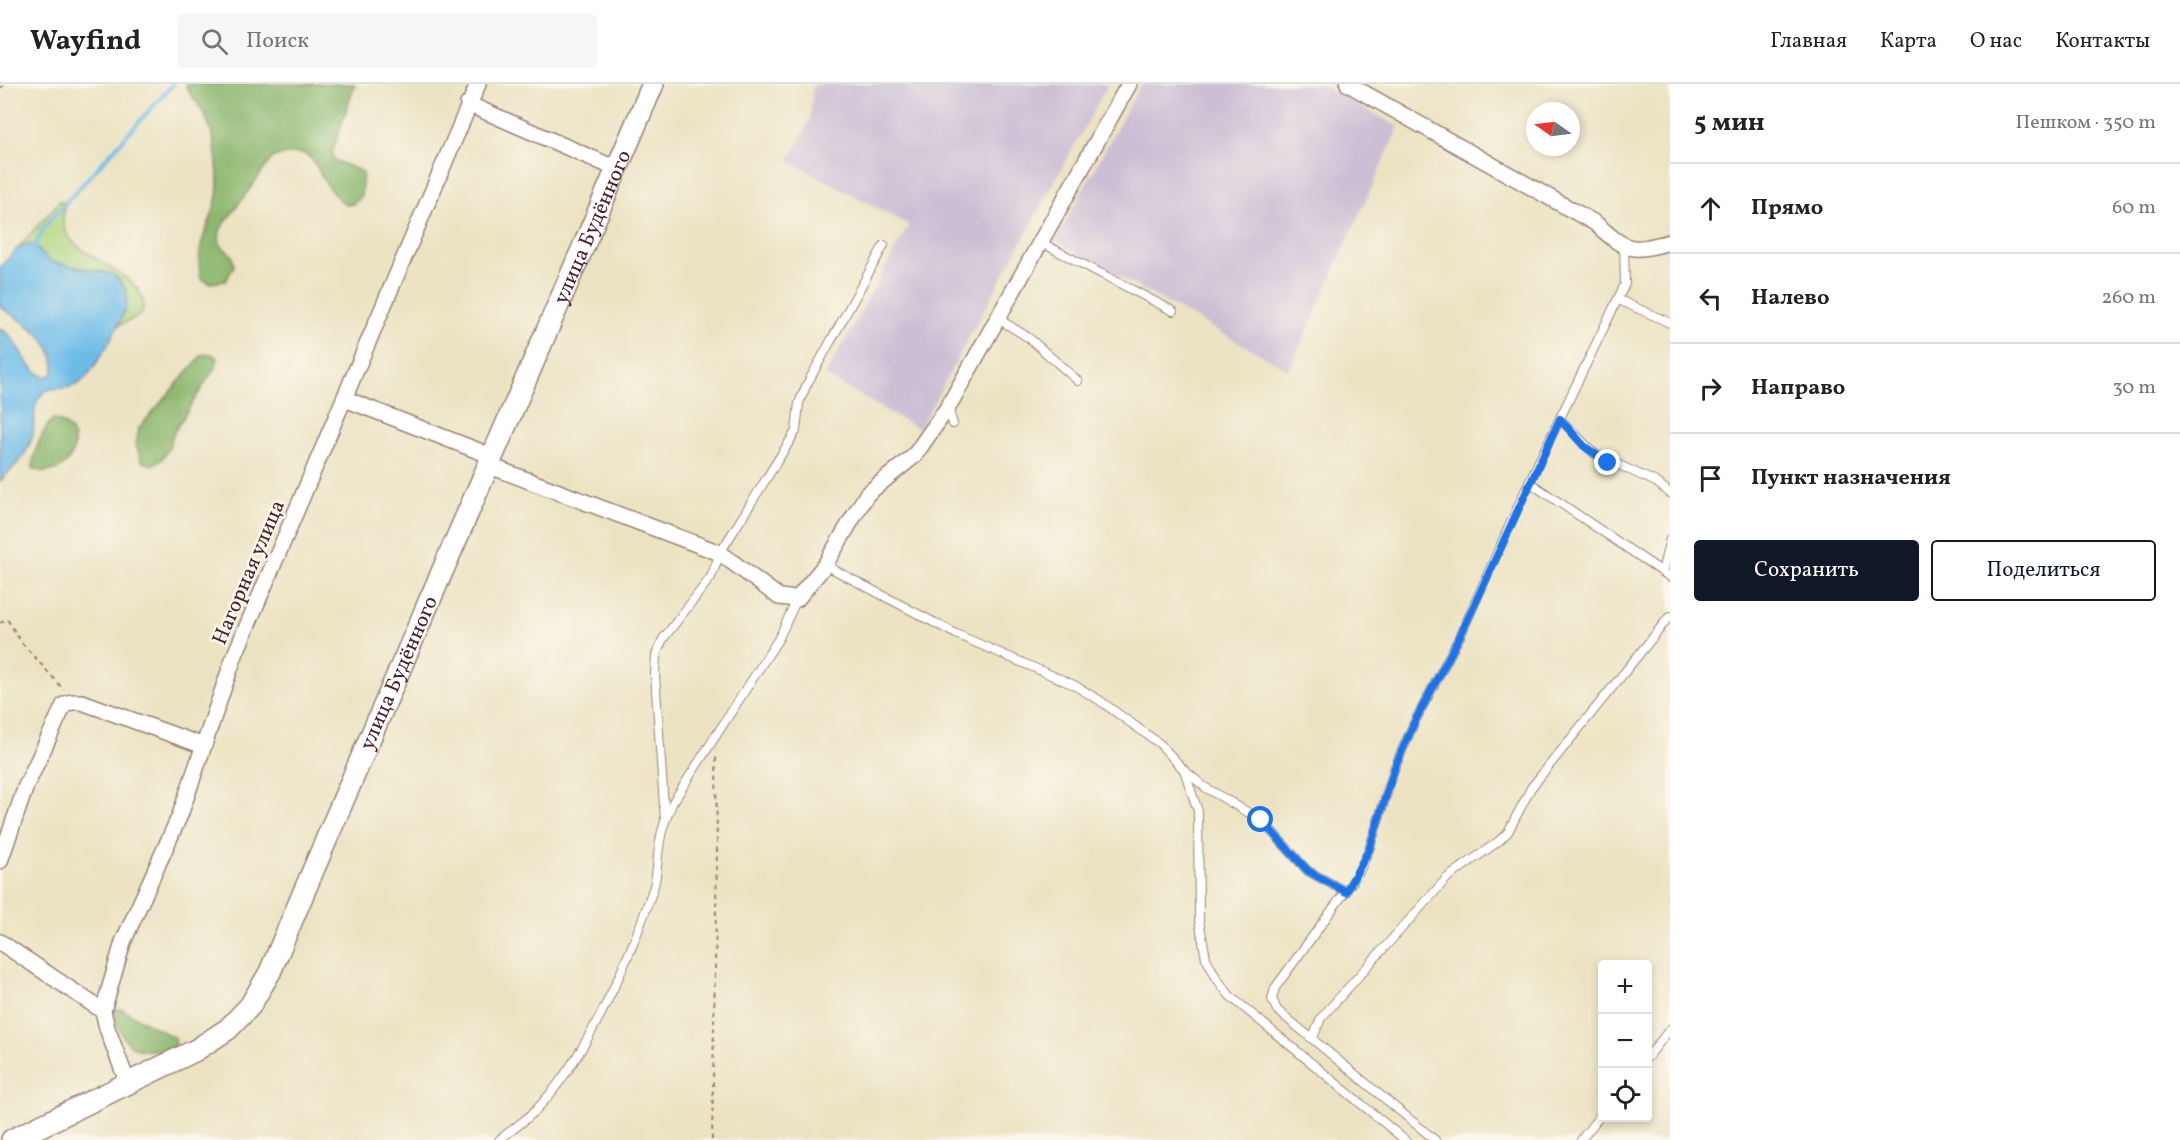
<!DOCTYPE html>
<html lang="ru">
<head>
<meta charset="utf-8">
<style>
	body { margin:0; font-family:Vollkorn,serif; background:#f6f6f6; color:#222 }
	.controls { position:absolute; right:18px; bottom:18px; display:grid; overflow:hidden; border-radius:6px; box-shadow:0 3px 9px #0003 }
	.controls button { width:54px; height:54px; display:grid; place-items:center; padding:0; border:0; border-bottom:2px solid #e0e0e0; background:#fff; color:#222; font:30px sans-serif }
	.compass { position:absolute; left:1526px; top:18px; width:54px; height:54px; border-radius:50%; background:#fff; box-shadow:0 3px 9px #0003; rotate:284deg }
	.stop { position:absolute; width:18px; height:18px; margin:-14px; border:4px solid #1a73e8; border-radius:50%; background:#fff }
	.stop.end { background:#1a73e8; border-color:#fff; box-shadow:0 2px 6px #0008 }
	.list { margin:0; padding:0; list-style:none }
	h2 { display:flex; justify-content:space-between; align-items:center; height:78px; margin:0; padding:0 24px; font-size:26px }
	h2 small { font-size:20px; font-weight:400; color:#767676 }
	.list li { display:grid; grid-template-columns:39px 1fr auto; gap:18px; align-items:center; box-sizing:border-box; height:90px; padding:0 24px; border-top:2px solid #e0e0e0 }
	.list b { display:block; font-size:22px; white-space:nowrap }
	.list em { font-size:20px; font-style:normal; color:#767676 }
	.actions { display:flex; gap:12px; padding:18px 24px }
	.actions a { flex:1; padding:14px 0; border:2px solid #111827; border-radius:6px; text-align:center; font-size:21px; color:#111827 }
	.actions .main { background:#111827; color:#fff }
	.icon { flex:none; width:33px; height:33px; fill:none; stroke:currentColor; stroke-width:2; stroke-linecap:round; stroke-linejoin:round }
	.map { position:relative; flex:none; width:1670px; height:1056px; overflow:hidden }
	header { display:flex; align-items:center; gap:36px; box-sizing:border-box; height:84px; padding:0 30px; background:#fff; border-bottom:2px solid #e0e0e0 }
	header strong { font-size:28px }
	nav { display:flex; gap:33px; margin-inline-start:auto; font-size:21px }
	.search { width:420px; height:54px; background:#f6f6f6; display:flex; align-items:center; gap:15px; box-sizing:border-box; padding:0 21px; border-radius:6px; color:#767676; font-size:22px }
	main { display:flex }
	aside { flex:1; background:#fff }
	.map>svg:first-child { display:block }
</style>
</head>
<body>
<header>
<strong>Wayfind</strong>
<div class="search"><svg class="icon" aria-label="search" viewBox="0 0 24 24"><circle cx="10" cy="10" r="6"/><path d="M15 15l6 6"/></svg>Поиск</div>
<nav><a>Главная</a><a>Карта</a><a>О нас</a><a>Контакты</a></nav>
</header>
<main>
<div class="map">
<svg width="1670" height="1056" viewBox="0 0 1670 1056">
	<rect width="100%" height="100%" fill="#fbf7ec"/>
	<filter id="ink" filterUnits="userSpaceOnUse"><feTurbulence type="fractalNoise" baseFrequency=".0167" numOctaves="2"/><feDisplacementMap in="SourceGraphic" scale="12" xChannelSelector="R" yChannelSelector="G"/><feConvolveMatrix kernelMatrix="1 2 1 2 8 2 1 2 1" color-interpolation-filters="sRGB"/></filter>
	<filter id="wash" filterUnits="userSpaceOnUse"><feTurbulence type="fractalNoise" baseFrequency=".008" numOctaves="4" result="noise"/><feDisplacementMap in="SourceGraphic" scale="24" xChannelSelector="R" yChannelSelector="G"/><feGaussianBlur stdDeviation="1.35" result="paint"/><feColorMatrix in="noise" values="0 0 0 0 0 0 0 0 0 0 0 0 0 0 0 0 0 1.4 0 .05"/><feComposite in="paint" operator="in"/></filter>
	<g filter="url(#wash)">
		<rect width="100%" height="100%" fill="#ece3c2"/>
		<g fill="#ccbed4">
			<path d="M813 0H1108L919 345 825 292 909 141 789 77 810 36Z"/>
			<path d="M1141 0H1319L1399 43 1289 286 1055 157Z"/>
		</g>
		<path fill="#b1d680" stroke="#7e7a56" stroke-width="1.5" d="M60 117 65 118C64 127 61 137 65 146 77 177 158 192 141 231L118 242C125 223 132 203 112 190L51 178 33 161 27 160 16 166Z"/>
		<g fill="#8cb76e" stroke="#6b6b4c" stroke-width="1.5">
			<path d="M186 0H355L332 69 334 76 363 88 361 113 353 120 345 121C340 116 333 111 329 104 309 75 318 62 273 73L221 144C216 159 221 163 232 171L234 182 226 197 210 199 201 195C192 154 218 136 218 100 218 76 214 44 200 23 195 15 188 10 186 0Z"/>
			<path d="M211 270 218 274 216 282 174 348 168 366 161 376 152 381 142 378 136 361 139 344 202 271Z"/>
			<path d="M53 335C96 347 66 402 33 384 31 373 44 343 53 335Z"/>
			<path d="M115 925H121L175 954 176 959 172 964C148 966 132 973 120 947 116 940 113 933 115 925Z"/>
		</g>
		<path fill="#6dbce8" stroke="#5c6e8a" stroke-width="1.5" d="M27 160 33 161 51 178 112 190C120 195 128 206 127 216 126 233 95 285 83 296 68 310 52 299 42 310 31 320 36 340 32 353 27 372 14 383 0 397V244C21 256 22 284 45 293L53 290C60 257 23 237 0 223V183L16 166Z"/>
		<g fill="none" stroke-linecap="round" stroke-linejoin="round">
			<path stroke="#6dbce8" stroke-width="4" d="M33 166 44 143 173 0"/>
		</g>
	</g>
	<g filter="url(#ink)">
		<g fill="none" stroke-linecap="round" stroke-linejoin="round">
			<defs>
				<g id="service">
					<path d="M1040 158 1173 227"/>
					<path d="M1624 164 1625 200 1529 398 1670 493"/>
					<path d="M1619 216 1670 239"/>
					<path d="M997 234 1029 254 1078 297"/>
					<path d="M948 324 953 340"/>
					<path d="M1560 335 1595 370 1656 398 1670 409"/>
					<path d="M825 481 956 550 1074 601 1099 616 1160 660 1184 686 1198 727 1199 836 1206 874 1217 895 1230 912 1405 1056"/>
					<path d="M1662 488 1670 455"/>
					<path d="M1184 686 1206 704 1261 736 1308 787 1346 808"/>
					<path d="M665 736 655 591 656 571 663 555 711 493 720 469 796 347 799 319 807 300 884 161"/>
					<path d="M1313 954 1321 934 1447 794 1499 757 1508 748 1531 704 1670 532"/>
					<path d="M1648 973 1670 945"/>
					<path d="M499 1056C511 1046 524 1038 535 1027 587 974 631 873 654 802 658 786 657 772 660 757 662 743 667 731 673 718L779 554 797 515"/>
					<path d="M1435 1056 1277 926 1272 915 1275 904 1358 790 1369 766 1395 683 1414 639 1461 550 1529 398"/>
					<path d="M1581 1056 1602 1029"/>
				</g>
				<g id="minor">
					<path d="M1348 0 1595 139C1627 167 1628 169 1670 158"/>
					<path d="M468 20 617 85"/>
					<path d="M345 315 494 373"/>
					<path d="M490 382 720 469 779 513 797 515 825 481 867 410 914 372 948 323 1129 0"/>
					<path d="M0 777 26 702 64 621 71 618H82L204 662"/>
					<path d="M0 858 103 927"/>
					<path d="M128 1000 107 944 103 927 123 858 180 731 234 573 478 0"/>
				</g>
				<g id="secondary">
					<path id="s1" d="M12 1056 196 966 228 945 250 922 270 888C395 591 527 297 653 0"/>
				</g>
			</defs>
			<use href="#service" stroke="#9b8176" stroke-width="10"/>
			<use href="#minor" stroke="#9b8176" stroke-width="18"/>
			<use href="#secondary" stroke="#9b8176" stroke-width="24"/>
			<g stroke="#9b8176" stroke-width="2" stroke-dasharray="4.5 4.5" stroke-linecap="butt">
				<path d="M0 4 6 0"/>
				<path d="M0 539 7 535 22 559 64 606"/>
				<path d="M712 1056 717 767 716 672"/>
			</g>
			<use href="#service" stroke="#fff" stroke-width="8"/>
			<use href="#minor" stroke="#fff" stroke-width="15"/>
			<use href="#secondary" stroke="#fff" stroke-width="21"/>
		</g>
	</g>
	<g fill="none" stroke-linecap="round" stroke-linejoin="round" filter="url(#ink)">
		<path stroke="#1a73e8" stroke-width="8" d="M1261 736 1308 787 1346 808 1369 766 1395 683 1414 639 1461 550 1560 335 1584 362 1608 379"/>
	</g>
	<g text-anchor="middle" stroke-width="5" stroke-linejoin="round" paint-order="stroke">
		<g font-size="21" fill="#4a1f2b" stroke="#fbf7ec">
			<text dy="7" stroke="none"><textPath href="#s1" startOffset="1126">улица Будённого</textPath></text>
			<text transform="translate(248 488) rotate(-67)" y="7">Нагорная улица</text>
			<text dy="7" stroke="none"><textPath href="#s1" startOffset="640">улица Будённого</textPath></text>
		</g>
	</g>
</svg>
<div class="controls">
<button>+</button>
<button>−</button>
<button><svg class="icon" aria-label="locate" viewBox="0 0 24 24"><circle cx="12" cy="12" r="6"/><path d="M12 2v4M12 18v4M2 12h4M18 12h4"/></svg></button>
</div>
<svg class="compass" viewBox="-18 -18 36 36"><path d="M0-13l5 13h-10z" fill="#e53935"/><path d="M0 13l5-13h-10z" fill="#767676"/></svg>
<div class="stop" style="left:1261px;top:736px"></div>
<div class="stop end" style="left:1608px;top:379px"></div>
</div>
<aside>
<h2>5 мин<small>Пешком · 350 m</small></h2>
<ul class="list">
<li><svg class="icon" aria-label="ahead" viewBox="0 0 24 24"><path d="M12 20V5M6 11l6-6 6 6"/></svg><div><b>Прямо</b></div><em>60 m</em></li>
<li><svg class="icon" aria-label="left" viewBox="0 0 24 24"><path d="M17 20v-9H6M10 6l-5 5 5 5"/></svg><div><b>Налево</b></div><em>260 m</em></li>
<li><svg class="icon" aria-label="right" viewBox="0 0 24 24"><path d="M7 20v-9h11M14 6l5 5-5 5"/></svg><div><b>Направо</b></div><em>30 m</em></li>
<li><svg class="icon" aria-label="arrive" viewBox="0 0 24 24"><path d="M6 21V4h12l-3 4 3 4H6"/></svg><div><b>Пункт назначения</b></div></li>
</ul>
<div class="actions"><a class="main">Сохранить</a><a>Поделиться</a></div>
</aside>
</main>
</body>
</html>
